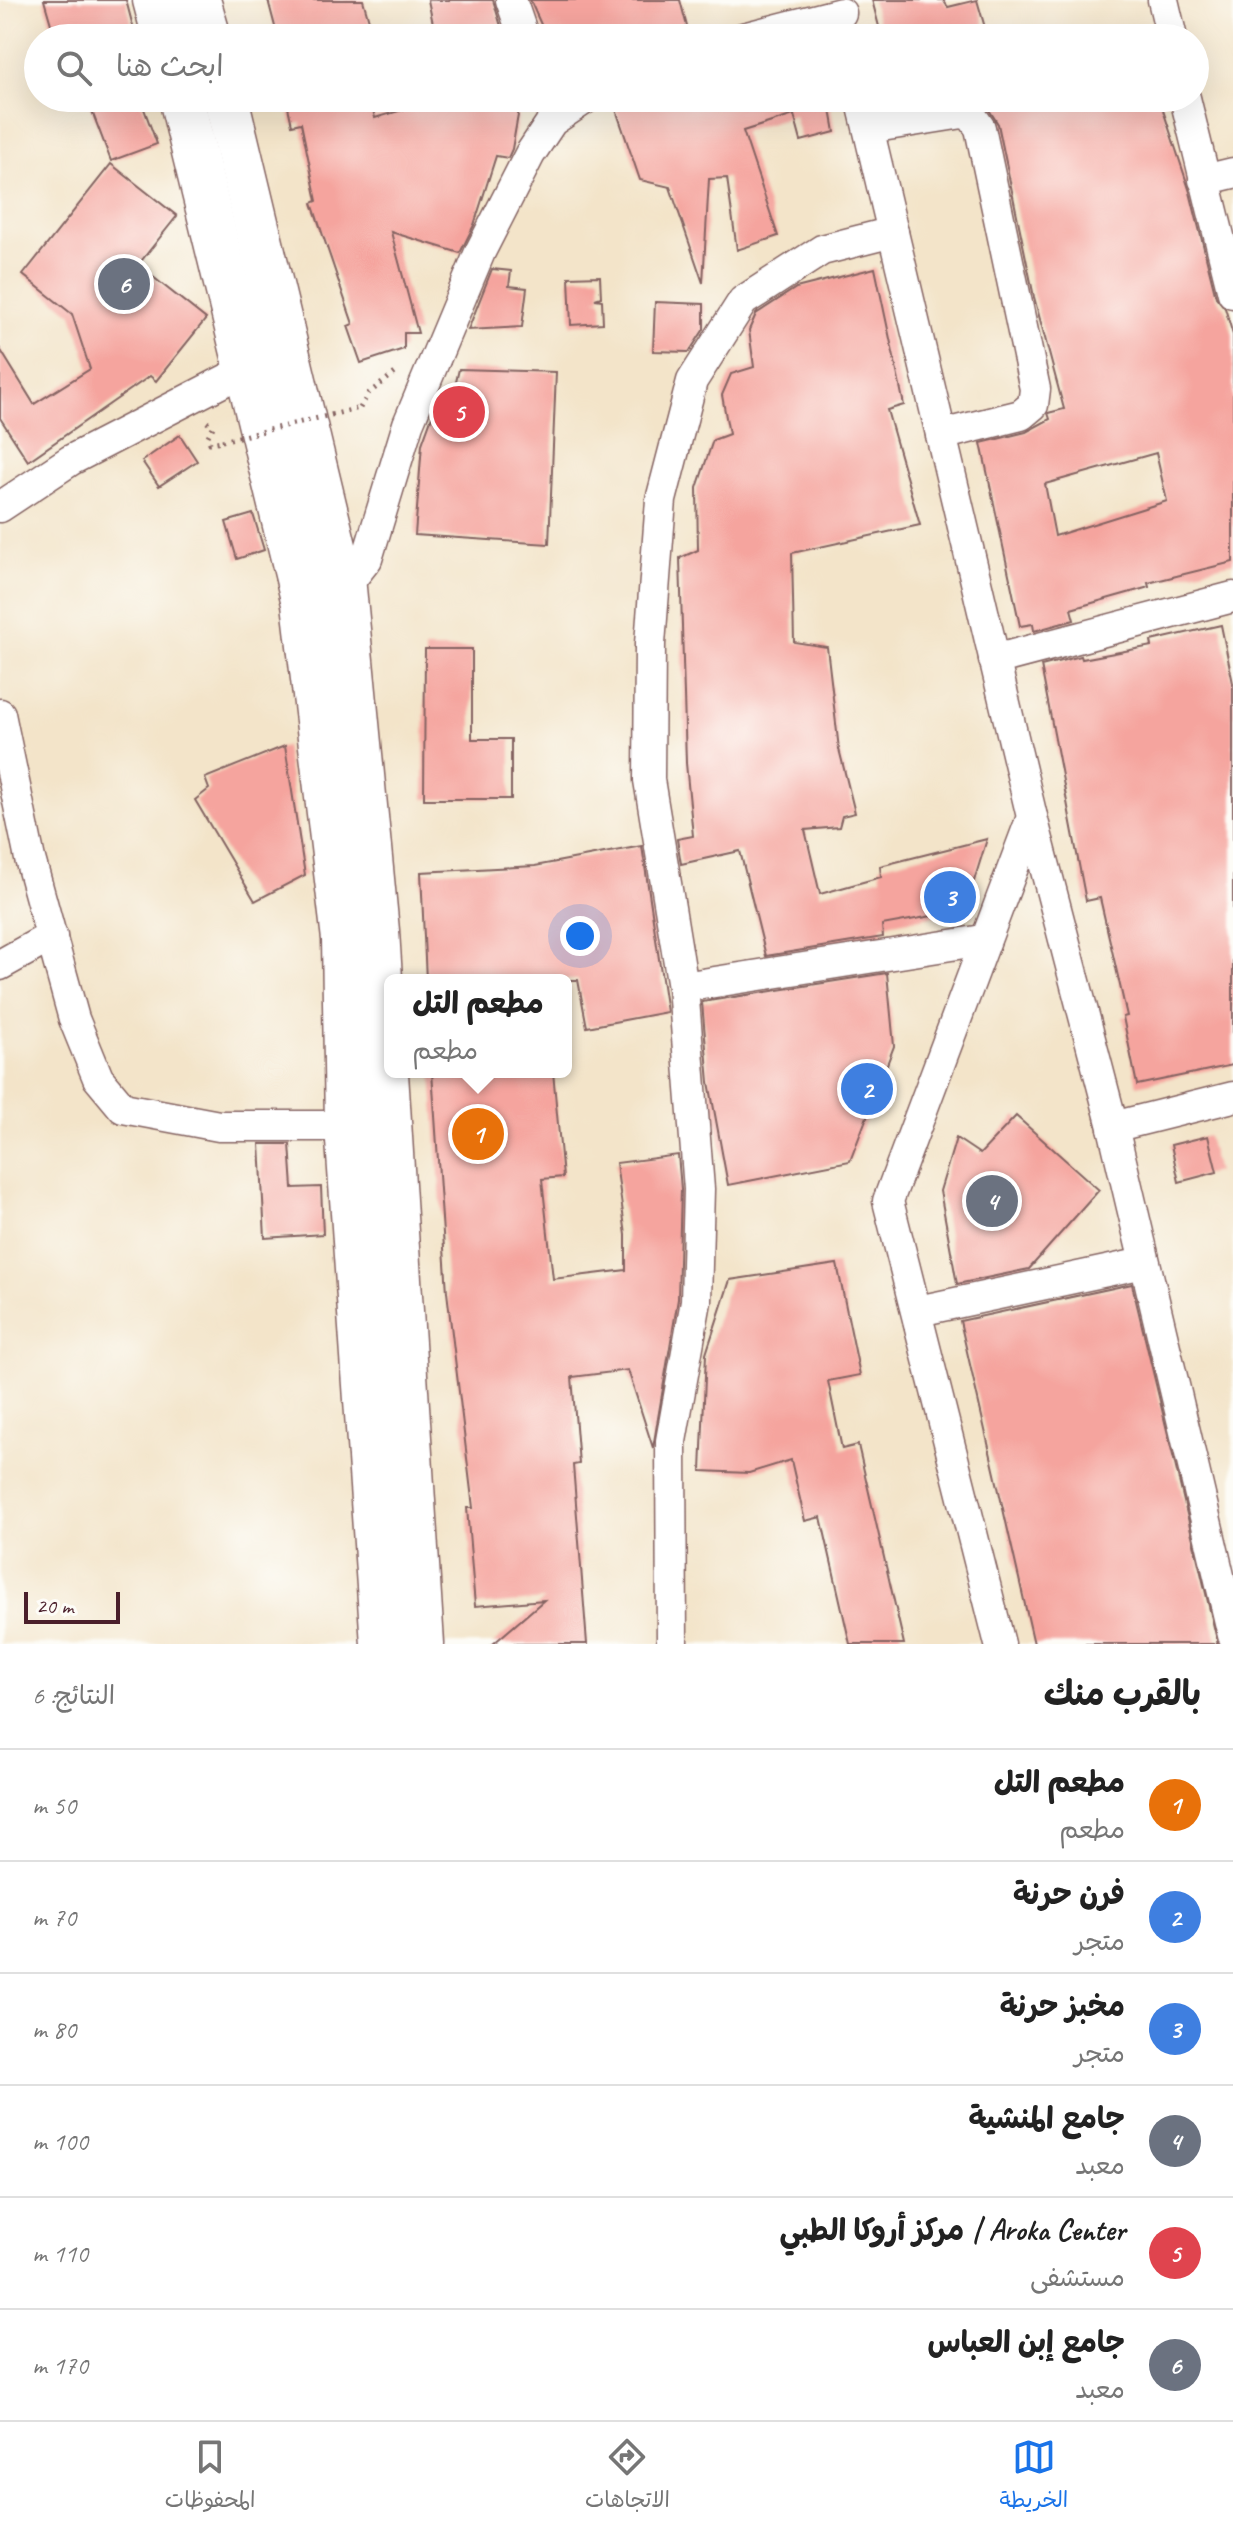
<!DOCTYPE html>
<html lang="ar">
<head>
<meta charset="utf-8">
<style>
	body { margin:0; font-family:Caveat,"Playpen Sans Arabic",sans-serif; background:#f2f2f2; color:#222; direction:rtl }
	.scale { position:absolute; left:24px; bottom:20px; width:96px; box-sizing:border-box; padding-left:8px; border:4px solid #4a1f2b; border-top:0; font-size:22px; line-height:28px; white-space:nowrap; color:#4a1f2b; -webkit-text-stroke:6px #fdfcf7; paint-order:stroke }
	.you { position:absolute; left:580px; top:936px; width:28px; height:28px; margin:-20px; border:6px solid #fff; border-radius:50%; background:#1a73e8; box-shadow:0 0 0 12px #1a73e833 }
	.badge { display:grid; place-items:center; width:52px; height:52px; border-radius:50%; background:#1a73e8; color:#fff; font-size:26px; font-weight:700 }
	.pin { position:absolute; translate:-50% -50%; border:4px solid #fff; box-shadow:0 2px 8px #0006 }
	.popup { position:absolute; left:384px; top:974px; width:188px; height:104px; box-sizing:border-box; display:grid; place-content:center; border-radius:12px; background:#fff; filter:drop-shadow(0 2px 6px #0005); font-size:26px; white-space:nowrap; color:#767676 }
	.popup b { font-size:30px; color:#222 }
	.popup::after { content:''; position:absolute; left:50%; top:100%; margin-left:-16px; border:16px solid transparent; border-top-color:#fff }
	.list { margin:0; padding:0; list-style:none }
	h2 { display:flex; justify-content:space-between; align-items:center; height:104px; margin:0; padding:0 32px; font-size:34px }
	h2 small { font-size:26px; font-weight:400; color:#767676 }
	.list li { display:grid; grid-template-columns:52px 1fr auto; gap:24px; align-items:center; box-sizing:border-box; height:112px; padding:0 32px; border-top:2px solid #e0e0e0 }
	.list b { display:block; font-size:30px; white-space:nowrap }
	.list p { margin:0; font-size:26px; white-space:nowrap; color:#767676 }
	.list em { font-size:26px; font-style:normal; color:#767676 }
	.icon { flex:none; width:44px; height:44px; fill:none; stroke:currentColor; stroke-width:2; stroke-linecap:round; stroke-linejoin:round }
	.map { position:relative; flex:none; width:1233px; height:1644px; overflow:hidden; direction:ltr }
	.search { position:absolute; background:#fff; box-shadow:0 8px 32px #0002; left:24px; right:24px; top:24px; height:88px; display:flex; align-items:center; gap:20px; box-sizing:border-box; padding:0 28px; border-radius:44px; color:#767676; font-size:30px }
	.sheet { height:776px; background:#fff }
	nav { display:flex; justify-content:space-around; align-items:center; box-sizing:border-box; height:112px; border-top:2px solid #e0e0e0; background:#fff; font-size:22px; color:#767676 }
	nav a { display:grid; justify-items:center; gap:4px }
	nav .on { color:#1a73e8 }
	.map>svg:first-child { display:block }
</style>
</head>
<body>
<div class="map">
<svg width="1233" height="1644" viewBox="0 0 1233 1644">
	<rect width="100%" height="100%" fill="#fdfcf7"/>
	<filter id="ink" filterUnits="userSpaceOnUse"><feTurbulence type="fractalNoise" baseFrequency=".0125" numOctaves="2"/><feDisplacementMap in="SourceGraphic" scale="16" xChannelSelector="R" yChannelSelector="G"/><feConvolveMatrix kernelMatrix="1 2 1 2 8 2 1 2 1" color-interpolation-filters="sRGB"/></filter>
	<filter id="wash" filterUnits="userSpaceOnUse"><feTurbulence type="fractalNoise" baseFrequency=".006" numOctaves="4" result="noise"/><feDisplacementMap in="SourceGraphic" scale="32" xChannelSelector="R" yChannelSelector="G"/><feGaussianBlur stdDeviation="1.8" result="paint"/><feColorMatrix in="noise" values="0 0 0 0 0 0 0 0 0 0 0 0 0 0 0 0 0 1.4 0 .05"/><feComposite in="paint" operator="in"/></filter>
	<g filter="url(#wash)">
		<rect width="100%" height="100%" fill="#f3e4c9"/>
		<g id="blocks">
			<g fill="#f5a49e" fill-rule="evenodd">
				<path d="M44 0H126L136 38H55Z"/>
				<path d="M268 0H363L374 38H278Z"/>
				<path d="M428 0H493L503 33 482 38H436Z"/>
				<path d="M530 0H680L690 38H547Z"/>
				<path d="M872 0H943L948 7 977 0 988 38H882Z"/>
				<path d="M87 98H140L157 144 111 161Z"/>
				<path d="M286 98H370L375 118 443 98H484L520 104 512 149 508 158 496 156 474 225 460 253 391 232 418 333H404V349L361 363 348 326 353 324 312 203 317 201 301 123 292 125Z"/>
				<path d="M612 98H829L835 132 801 141 794 115 743 131 778 236 737 250 727 178 709 179 703 283 670 187 640 180Z"/>
				<path d="M1009 98H1159L1190 192 1216 297 1225 308 1233 335V562L1148 583 1149 587 1071 609 1074 620 1034 631 1033 624 1020 626 981 443 1026 432 1050 419 1048 413 1064 409 1034 297 998 124 986 105ZM1156 453 1167 501 1055 536 1045 484Z"/>
				<path d="M111 164 177 216 138 265 206 319 156 381 150 376 28 461 0 418V349L34 404 90 369 72 314 23 275Z"/>
				<path d="M875 268 904 405 887 410 920 525 792 553 794 642 827 647 839 749 855 813 842 816 839 827 805 830 820 894 881 877 880 866 987 839 965 910 882 925 883 937 766 956 740 851 681 864 677 839 693 836 686 763 680 558 698 550 697 488 713 440 729 434 722 395 731 374 754 367 749 330 756 314 796 288Z"/>
				<path d="M492 269 511 271 509 286 527 288 522 327 468 330Z"/>
				<path d="M600 276 601 297 595 299 602 300 603 323 571 325 569 277Z"/>
				<path d="M655 302 704 304V329L689 352 653 351Z"/>
				<path d="M459 369 556 372 549 544 415 535 422 444 439 397 447 421Z"/>
				<path d="M180 435 197 461 159 486 142 461Z"/>
				<path d="M253 514 264 550 237 559 226 522Z"/>
				<path d="M1221 625 1233 683V1065L1137 1085 1123 1017 1127 1016 1100 898 1086 901 1041 666 1081 656 1082 659 1152 646 1151 641Z"/>
				<path d="M425 649H472V739H511V799H424Z"/>
				<path d="M285 746 305 875 255 901 195 800 209 789 205 778Z"/>
				<path d="M642 846 667 1012 587 1027 578 980H426L421 872 535 866Z"/>
				<path d="M887 973 894 1046 850 1161 728 1185 709 1082 702 1002Z"/>
				<path d="M432 1072H553L563 1177 542 1179 553 1279 626 1270V1235L616 1163 678 1155 681 1189 678 1299 653 1448 628 1370 572 1377 579 1464 573 1465 587 1644H493L544 1600 475 1606 467 1508H473L447 1292Z"/>
				<path d="M1016 1116 1099 1190 1029 1269 957 1284 940 1191 956 1138 980 1154Z"/>
				<path d="M1208 1136 1217 1172 1179 1182 1171 1145Z"/>
				<path d="M260 1144H290L293 1188 321 1187 323 1234 265 1238Z"/>
				<path d="M837 1264 860 1375 828 1381 842 1449 858 1445 904 1644H850L821 1517 805 1521 791 1460 749 1473 701 1471 706 1354 730 1280Z"/>
				<path d="M1132 1284 1218 1644H1034L960 1321Z"/>
			</g>
		</g>
	</g>
	<g filter="url(#ink)">
		<use href="#blocks" fill-opacity="0" stroke="#856462" stroke-width="2"/>
		<g fill="none" stroke-linecap="round" stroke-linejoin="round">
			<defs>
				<g id="minor">
					<path d="M511 0 524 38"/>
					<path d="M1163 0 1172 38"/>
					<path d="M743 38 841 13"/>
					<path d="M861 98 1032 817 888 1201 1000 1644"/>
					<path d="M1185 98 1233 293"/>
					<path d="M869 128 969 112 980 128 1035 389 1033 405 1021 415 941 435"/>
					<path d="M1204 180 1233 173"/>
					<path d="M0 507 71 460 247 369"/>
					<path d="M344 588 367 559 408 424 480 252 530 154 552 121 586 98"/>
					<path d="M994 660 1233 597"/>
					<path d="M0 714 30 859 74 1019 98 1078 123 1108 219 1126H347"/>
					<path d="M1032 817 1113 1127 1233 1635"/>
					<path d="M0 965 52 936"/>
					<path d="M683 987 983 940"/>
					<path d="M1113 1127 1233 1097"/>
					<path d="M918 1311 1144 1263"/>
					<path d="M672 1644 671 1441 696 1301 699 1189 683 987 649 780 650 644 661 500 692 381 743 301 822 250 893 232"/>
				</g>
				<g id="primary">
					<path d="M155 0 165 38"/>
					<path d="M198 0 209 38"/>
					<path d="M181 98 304 603 344 939 347 1126 383 1644"/>
					<path d="M226 98 344 588 377 931 422 1644"/>
				</g>
			</defs>
			<use href="#minor" stroke="#856462" stroke-width="33"/>
			<use href="#primary" stroke="#856462" stroke-width="47"/>
			<g stroke="#856462" stroke-width="5" stroke-dasharray="2 6" stroke-linecap="butt">
				<path d="M360 408 369 393 395 373"/>
				<path d="M207 422 213 427 208 436 210 443 222 441"/>
			</g>
			<use href="#minor" stroke="#fff" stroke-width="30"/>
			<use href="#primary" stroke="#fff" stroke-width="44"/>
			<path stroke="#856462" stroke-width="5" stroke-dasharray="2 6" stroke-linecap="butt" d="M222 441 360 408"/>
		</g>
	</g>
</svg>
<div class="scale">20 m</div>
<div class="you"></div>
<div class="pin badge" style="left:478px;top:1134px;background:#e8710a">1</div>
<div class="popup"><b>مطعم التل</b>مطعم</div>
<div class="pin badge" style="left:867px;top:1089px;background:#3f7fe0">2</div>
<div class="pin badge" style="left:950px;top:897px;background:#3f7fe0">3</div>
<div class="pin badge" style="left:992px;top:1201px;background:#6b7280">4</div>
<div class="pin badge" style="left:459px;top:412px;background:#e0444e">5</div>
<div class="pin badge" style="left:124px;top:284px;background:#6b7280">6</div>
<div class="search"><svg class="icon" aria-label="search" viewBox="0 0 24 24"><circle cx="10" cy="10" r="6"/><path d="M15 15l6 6"/></svg>ابحث هنا</div>
</div>
<section class="sheet">
<h2>بالقرب منك<small>النتائج: 6</small></h2>
<ul class="list">
<li><span class="badge" style="background:#e8710a">1</span><div><b>مطعم التل</b><p>مطعم</p></div><em>50 m</em></li>
<li><span class="badge" style="background:#3f7fe0">2</span><div><b>فرن حرنة</b><p>متجر</p></div><em>70 m</em></li>
<li><span class="badge" style="background:#3f7fe0">3</span><div><b>مخبز حرنة</b><p>متجر</p></div><em>80 m</em></li>
<li><span class="badge" style="background:#6b7280">4</span><div><b>جامع المنشية</b><p>معبد</p></div><em>100 m</em></li>
<li><span class="badge" style="background:#e0444e">5</span><div><b>Aroka Center | مركز أروكا الطبي</b><p>مستشفى</p></div><em>110 m</em></li>
<li><span class="badge" style="background:#6b7280">6</span><div><b>جامع إبن العباس</b><p>معبد</p></div><em>170 m</em></li>
</ul>
</section>
<nav>
<a class="on"><svg class="icon" aria-label="map" viewBox="0 0 24 24"><path d="M3 6l6-2 6 2 6-2v14l-6 2-6-2-6 2zM9 4v14M15 6v14"/></svg>الخريطة</a>
<a><svg class="icon" aria-label="directions" viewBox="0 0 24 24"><path d="M12 3l9 9-9 9-9-9zM9 14v-3h6M13 9l2 2-2 2"/></svg>الاتجاهات</a>
<a><svg class="icon" aria-label="saved" viewBox="0 0 24 24"><path d="M7 4h10v16l-5-4-5 4z"/></svg>المحفوظات</a>
</nav>
</body>
</html>
